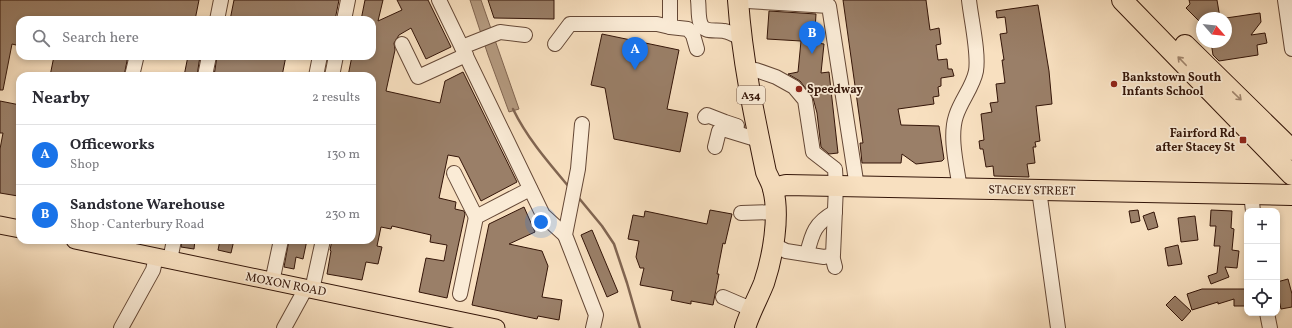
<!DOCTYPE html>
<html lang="en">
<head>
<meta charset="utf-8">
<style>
	body { margin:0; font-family:Vollkorn,serif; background:#f2f2f3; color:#2b2b33 }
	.controls { position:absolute; right:12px; bottom:12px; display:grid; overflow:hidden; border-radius:8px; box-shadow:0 2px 6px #0003 }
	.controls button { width:36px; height:36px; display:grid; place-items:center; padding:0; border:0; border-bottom:1px solid #e1e1e2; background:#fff; color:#2b2b33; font:20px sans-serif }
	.compass { position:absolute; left:1196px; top:12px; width:36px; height:36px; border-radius:50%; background:#fff; box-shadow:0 2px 6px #0003; rotate:118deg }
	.you { position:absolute; left:541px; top:222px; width:14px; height:14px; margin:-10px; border:3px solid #fff; border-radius:50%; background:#1a73e8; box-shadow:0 0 0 6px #1a73e833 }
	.badge { display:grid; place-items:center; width:26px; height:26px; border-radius:50%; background:#1a73e8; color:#fff; font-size:13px; font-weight:700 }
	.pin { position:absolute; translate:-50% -33px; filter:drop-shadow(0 1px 2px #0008) }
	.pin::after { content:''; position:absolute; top:21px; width:14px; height:12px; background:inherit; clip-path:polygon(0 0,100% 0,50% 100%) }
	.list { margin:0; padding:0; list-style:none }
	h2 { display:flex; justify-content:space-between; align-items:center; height:52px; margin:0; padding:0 16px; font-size:17px }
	h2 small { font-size:13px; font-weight:400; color:#7c7c81 }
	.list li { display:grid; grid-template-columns:26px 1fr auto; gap:12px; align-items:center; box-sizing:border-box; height:60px; padding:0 16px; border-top:1px solid #e1e1e2 }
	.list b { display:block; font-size:15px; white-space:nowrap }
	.list p { margin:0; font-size:13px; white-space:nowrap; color:#7c7c81 }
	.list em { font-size:13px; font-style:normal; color:#7c7c81 }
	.icon { flex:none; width:22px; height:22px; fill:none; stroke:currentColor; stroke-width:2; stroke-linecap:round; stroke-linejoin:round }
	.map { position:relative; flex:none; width:1292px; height:328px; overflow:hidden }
	.search { position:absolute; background:#fff; box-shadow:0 2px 6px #0003; left:16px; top:16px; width:360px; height:44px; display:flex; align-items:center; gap:10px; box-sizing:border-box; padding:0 14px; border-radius:12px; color:#7c7c81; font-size:15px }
	.panel { position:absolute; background:#fff; box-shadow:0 2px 6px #0003; left:16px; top:72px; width:360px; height:172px; border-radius:12px }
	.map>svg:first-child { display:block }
</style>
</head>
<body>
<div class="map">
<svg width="1292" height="328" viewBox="0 0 1292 328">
	<rect width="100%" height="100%" fill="#f8e0c0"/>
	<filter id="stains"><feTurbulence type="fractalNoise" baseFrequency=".005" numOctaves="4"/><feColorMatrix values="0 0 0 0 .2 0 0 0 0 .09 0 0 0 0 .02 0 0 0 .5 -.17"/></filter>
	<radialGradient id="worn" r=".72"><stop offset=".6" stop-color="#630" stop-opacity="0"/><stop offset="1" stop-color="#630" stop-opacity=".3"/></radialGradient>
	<path fill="#b59b81" stroke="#816551" d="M470 0H481L519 109 509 112 488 55Z"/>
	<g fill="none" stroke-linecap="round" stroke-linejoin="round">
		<g stroke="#816551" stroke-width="2.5">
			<path d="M513 109C527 138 548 162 569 187"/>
			<path d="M578 197 602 226 614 244 627 283 640 328"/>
		</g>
	</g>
	<g fill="#9a7f68" stroke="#341508">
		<path d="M0 0H199L195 20H20V46L12 44 3 90H0Z"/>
		<path d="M234 0H339L335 20 315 17 314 20H230Z"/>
		<path d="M365 0H383L378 21 402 10 397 0H428L451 47 426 59 411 28 399 35 394 43 395 50 386 91 440 103 445 81 463 72 517 182 481 201 459 157 448 155 439 198 456 202 455 209 464 211 465 214 447 298 419 292 426 258 444 261 447 245 430 242 431 235 392 226 391 229 381 227 377 246 382 247 378 264 366 262 362 280 327 274 331 251 330 250 332 240H372V76H348L352 56H372V20H361Z"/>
		<path d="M488 0H554V19L494 18Z"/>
		<path d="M843 0H926L930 30 939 28 941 44 936 45 938 60 947 59 948 69H952L954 76 941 78V86L938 87 939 96 933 97 934 104 898 109 901 125 939 126 944 159 942 161 916 164 902 154 901 163H862L860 143H863Z"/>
		<path d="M1189 0H1217L1220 18H1202V24L1186 8 1190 4Z"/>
		<path d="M1038 5 1049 71 1052 104 1036 106 1040 141 1035 142 1036 147H1033L1035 163 1027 164 1029 177 994 176 993 166 986 167 983 149H980L979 141 984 140 981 114 992 112 990 103 998 102 996 84 1005 83 1002 60H1004L1000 34 1007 33 1005 17 997 18 996 11Z"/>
		<path d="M769 11 816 14 815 30H818L817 43 824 44 821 73 829 72 838 153 829 154 821 147 817 113 813 98 800 81 788 74 798 72 801 41 767 39Z"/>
		<path d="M1260 13 1261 22 1251 35 1265 33 1267 43 1257 45 1258 55 1219 61 1213 55 1211 42H1226V18Z"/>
		<path d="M602 34 679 50 667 109 688 113 680 152 614 139 605 88 591 85Z"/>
		<path d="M54 56H128L124 76H50Z"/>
		<path d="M188 56H200L197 76H184Z"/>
		<path d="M217 56H286L282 76H214Z"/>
		<path d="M0 101 20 105V186L18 196 0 193V149L3 133H0Z"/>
		<path d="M524 207 535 232 509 244 542 251 548 266 542 297 562 300 559 320 538 316 537 319 472 305 489 224Z"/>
		<path d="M710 210 732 214 725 244 723 243 717 274H719L713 305 691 301V304L671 300 673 291 640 285 644 268H640L636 257 639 241 628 239 633 215 644 217 645 211 707 224Z"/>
		<path d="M1138 210 1140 221 1131 223 1129 211Z"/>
		<path d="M1211 210 1232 211 1231 228 1234 229 1232 250 1239 251 1237 268 1225 267 1229 277 1211 284 1208 276 1217 273 1220 246H1214L1216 226H1210Z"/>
		<path d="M1154 212 1158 227 1148 230 1143 216Z"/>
		<path d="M1195 216 1198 240 1181 242 1178 218Z"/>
		<path d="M592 230 618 292 607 297 581 235Z"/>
		<path d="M182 240H195L194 249 181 247Z"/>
		<path d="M220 240H234L231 253 218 250Z"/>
		<path d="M289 240H307L303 259 296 257 294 269 284 267Z"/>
		<path d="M1178 245 1182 264 1168 266 1165 248Z"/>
		<path d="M1288 279 1292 294V307L1281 309 1277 291V282Z"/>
		<path d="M1202 289H1247V306H1234V299L1218 304V302L1192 310 1187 294Z"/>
		<path d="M1175 296 1191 311 1182 321 1166 305Z"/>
	</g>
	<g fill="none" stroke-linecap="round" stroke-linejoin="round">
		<defs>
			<g id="minor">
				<path d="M439 0 543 215 565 235"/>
				<path d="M670 0V27L688 29 693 35 697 49"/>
				<path d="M698 0C699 7 698 15 700 22 703 34 716 29 724 31 730 32 735 35 741 38"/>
				<path d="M1285 0 1292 49"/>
				<path d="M747 1 829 6 857 187"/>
				<path d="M217 20 221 0"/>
				<path d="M344 20 348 0"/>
				<path d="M402 44 418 77 466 55"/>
				<path d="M555 44 570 24H657L670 27"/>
				<path d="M462 47 500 32 525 35"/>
				<path d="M756 70 776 77 794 87 805 100 813 152 835 169 836 186 833 255 824 257 786 251 772 244"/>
				<path d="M132 76 136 59"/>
				<path d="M205 76 209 56"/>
				<path d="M316 76 320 56"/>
				<path d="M332 76 336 56"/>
				<path d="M705 117 707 115 725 122 737 126"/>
				<path d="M582 124 578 169 565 235 596 315 593 328"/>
				<path d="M715 147 719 131 723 129 759 140"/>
				<path d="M454 173 476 217"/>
				<path d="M960 189C957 167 949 137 956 116 961 100 973 87 976 71 979 53 971 19 969 0"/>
				<path d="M1039 190 1058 328"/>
				<path d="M1251 194 1253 211"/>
				<path d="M741 213 775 212"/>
				<path d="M807 254C812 233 815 223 835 212"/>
				<path d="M832 255 835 267"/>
				<path d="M170 260 174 240"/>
				<path d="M272 282 281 240"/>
				<path d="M312 290 323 240"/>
				<path d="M460 294 476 217 530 189"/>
				<path d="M723 297 751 309"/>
				<path d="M1267 313 1270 328"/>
				<path d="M121 328 153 270 156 257"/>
				<path d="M284 328 306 288"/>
			</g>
			<g id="major">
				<path d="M0 225 20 229"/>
				<path d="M75 240 496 328"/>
			</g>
			<g id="highway">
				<path d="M738 0C742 58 754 115 766 172 768 177 772 183 773 189 780 216 773 256 764 283 758 298 750 312 745 328"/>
				<path d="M1122 0 1292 175"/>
				<path d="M1185 45 1292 150"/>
				<path d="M773 188 786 185 1292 195"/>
			</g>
		</defs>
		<use href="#minor" stroke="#654836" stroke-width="16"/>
		<use href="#major" stroke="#341508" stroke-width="19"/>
		<use href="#highway" stroke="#341508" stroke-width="22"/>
		<path stroke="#341508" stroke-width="1.5" stroke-dasharray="1 2" stroke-linecap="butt" d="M1245 219 1247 232"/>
		<use href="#minor" stroke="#faebd6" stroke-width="14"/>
		<use href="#major" stroke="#f8e0c0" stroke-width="17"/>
		<use href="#highway" stroke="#f8e0c0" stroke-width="20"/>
	</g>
	<defs><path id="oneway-shaft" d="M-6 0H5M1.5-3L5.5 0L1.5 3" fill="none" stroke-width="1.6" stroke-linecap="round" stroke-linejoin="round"/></defs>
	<g stroke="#a0856d">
		<use href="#oneway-shaft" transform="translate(1182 61) rotate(-134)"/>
		<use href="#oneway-shaft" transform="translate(1237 96) rotate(44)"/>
	</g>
	<g fill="#8f2418" stroke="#faebd6" stroke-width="1.5">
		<circle cx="1114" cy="84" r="4"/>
		<circle cx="799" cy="89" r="4"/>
		<rect x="1239" y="136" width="8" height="8" rx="2"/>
	</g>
	<g text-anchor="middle" stroke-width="3.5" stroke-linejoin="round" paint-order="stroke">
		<rect fill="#faebd6" stroke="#6f5546" stroke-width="1" x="737" y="86" width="28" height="18" rx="3"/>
		<g font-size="11" font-weight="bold" fill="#341508">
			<text x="751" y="99">A34</text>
		</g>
		<g font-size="12" font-weight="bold" fill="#341508" stroke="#faebd6" text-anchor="start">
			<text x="1122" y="81">Bankstown South<tspan x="1122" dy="14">Infants School</tspan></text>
			<text x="807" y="93">Speedway</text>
			<text x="1235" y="137" text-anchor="end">Fairford Rd<tspan x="1235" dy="14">after Stacey St</tspan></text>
		</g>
		<g font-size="12" fill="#341508" stroke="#faebd6">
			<text transform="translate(1032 190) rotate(1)" y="4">STACEY STREET</text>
			<text transform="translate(286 284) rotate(11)" y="4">MOXON ROAD</text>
		</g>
	</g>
	<rect width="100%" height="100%" filter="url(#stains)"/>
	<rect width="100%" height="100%" fill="url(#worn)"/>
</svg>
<div class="controls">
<button>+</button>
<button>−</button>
<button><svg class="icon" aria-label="locate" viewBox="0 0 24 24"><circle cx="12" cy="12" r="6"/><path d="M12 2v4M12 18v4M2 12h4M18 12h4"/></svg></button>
</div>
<svg class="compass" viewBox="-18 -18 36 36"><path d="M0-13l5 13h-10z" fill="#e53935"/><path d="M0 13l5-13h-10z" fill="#7c7c81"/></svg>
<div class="you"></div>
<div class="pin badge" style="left:635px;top:70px">A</div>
<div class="pin badge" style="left:812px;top:54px">B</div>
<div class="search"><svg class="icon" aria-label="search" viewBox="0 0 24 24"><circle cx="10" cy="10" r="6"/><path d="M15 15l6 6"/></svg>Search here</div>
<section class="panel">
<h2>Nearby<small>2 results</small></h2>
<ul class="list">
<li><span class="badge">A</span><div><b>Officeworks</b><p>Shop</p></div><em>130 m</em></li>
<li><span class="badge">B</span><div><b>Sandstone Warehouse</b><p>Shop · Canterbury Road</p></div><em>230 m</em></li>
</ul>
</section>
</div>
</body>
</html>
